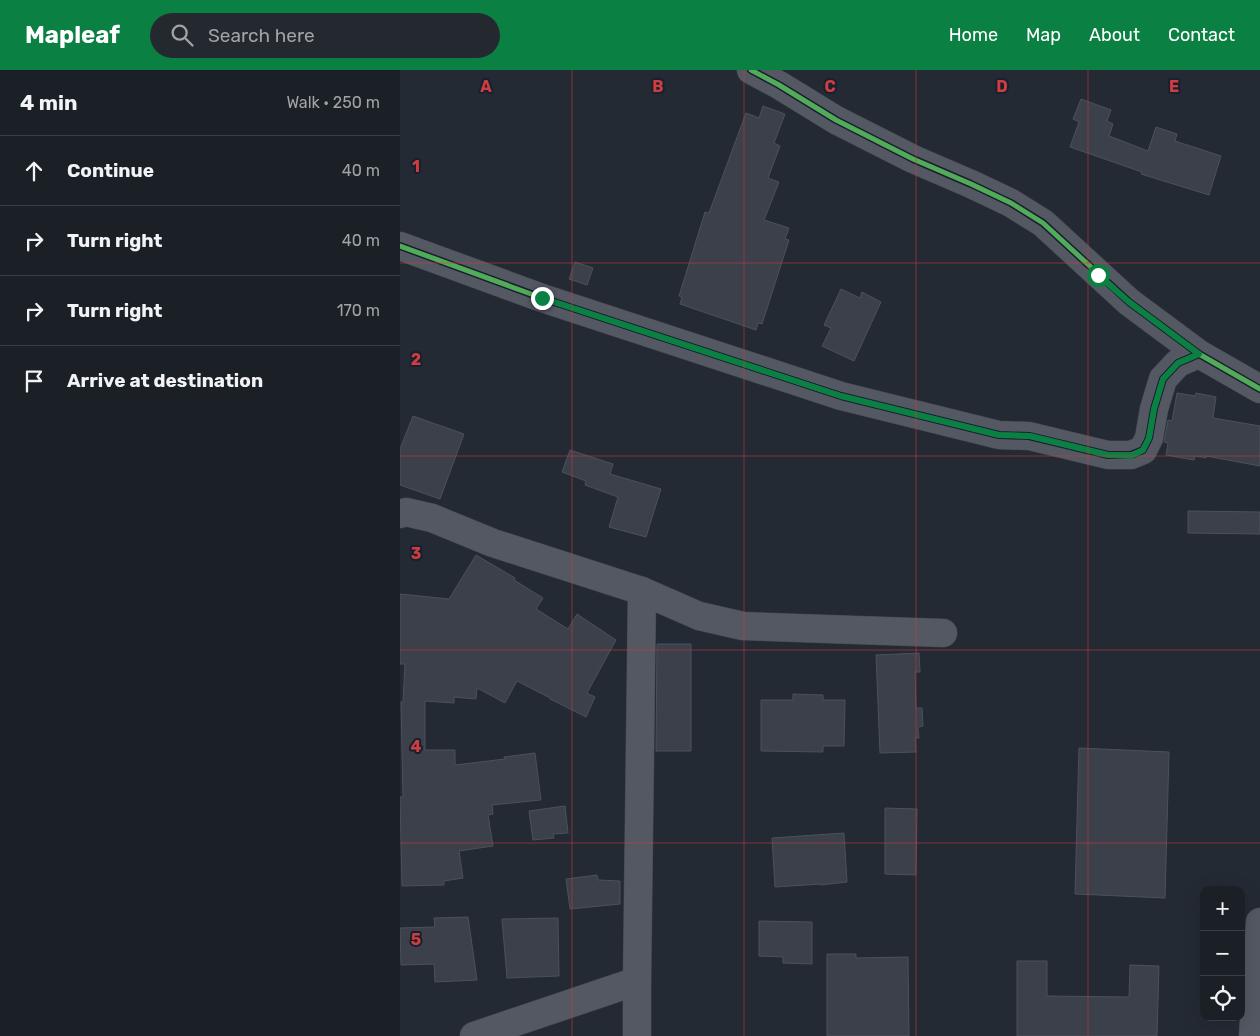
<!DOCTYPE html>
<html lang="en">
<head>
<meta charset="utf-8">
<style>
	body { margin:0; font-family:Rubik,sans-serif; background:#24282f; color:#f1f3f6 }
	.controls { position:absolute; right:15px; bottom:15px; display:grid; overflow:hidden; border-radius:10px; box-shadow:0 5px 20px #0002 }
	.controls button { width:45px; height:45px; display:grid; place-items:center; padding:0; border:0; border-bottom:1px solid #393e44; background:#1b2027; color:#f1f3f6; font:25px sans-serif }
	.stop { position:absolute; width:15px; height:15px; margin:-11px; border:4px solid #0b8043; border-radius:50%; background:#fff }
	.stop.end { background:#0b8043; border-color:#fff; box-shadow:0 1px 5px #0008 }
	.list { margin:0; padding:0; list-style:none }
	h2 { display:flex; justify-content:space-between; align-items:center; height:65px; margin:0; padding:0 20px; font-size:21px }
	h2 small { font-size:16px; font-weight:400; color:#a0a3a7 }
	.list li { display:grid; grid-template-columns:32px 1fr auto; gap:15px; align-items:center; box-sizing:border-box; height:70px; padding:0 20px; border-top:1px solid #393e44 }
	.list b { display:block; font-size:19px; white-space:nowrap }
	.list em { font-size:16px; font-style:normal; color:#a0a3a7 }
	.icon { flex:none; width:28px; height:28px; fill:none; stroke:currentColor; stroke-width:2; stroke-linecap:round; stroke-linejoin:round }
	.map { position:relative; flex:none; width:860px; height:966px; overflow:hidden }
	header { display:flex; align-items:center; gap:30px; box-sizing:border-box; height:70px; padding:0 25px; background:#0b8043; color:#fff }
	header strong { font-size:24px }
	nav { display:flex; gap:28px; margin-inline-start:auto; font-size:18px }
	.search { width:350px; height:45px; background:#24282f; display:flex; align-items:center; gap:12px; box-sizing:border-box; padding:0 18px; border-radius:28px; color:#a0a3a7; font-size:19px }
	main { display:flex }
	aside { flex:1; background:#1b2027 }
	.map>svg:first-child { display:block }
</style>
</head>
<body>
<header>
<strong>Mapleaf</strong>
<div class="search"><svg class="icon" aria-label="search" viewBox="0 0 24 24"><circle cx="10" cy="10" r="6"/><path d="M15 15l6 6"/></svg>Search here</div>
<nav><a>Home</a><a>Map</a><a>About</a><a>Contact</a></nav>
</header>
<main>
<aside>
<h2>4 min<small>Walk · 250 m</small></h2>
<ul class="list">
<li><svg class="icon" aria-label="ahead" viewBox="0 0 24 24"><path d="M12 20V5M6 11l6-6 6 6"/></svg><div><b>Continue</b></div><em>40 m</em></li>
<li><svg class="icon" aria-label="right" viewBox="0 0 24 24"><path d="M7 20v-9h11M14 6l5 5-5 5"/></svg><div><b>Turn right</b></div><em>40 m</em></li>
<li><svg class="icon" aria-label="right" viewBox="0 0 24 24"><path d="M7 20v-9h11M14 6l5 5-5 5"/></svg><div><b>Turn right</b></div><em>170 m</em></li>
<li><svg class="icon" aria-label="arrive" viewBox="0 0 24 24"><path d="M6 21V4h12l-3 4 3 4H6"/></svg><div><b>Arrive at destination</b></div></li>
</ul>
</aside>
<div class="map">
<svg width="860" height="966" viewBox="0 0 860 966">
	<rect width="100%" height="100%" fill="#242a34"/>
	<g fill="#3c404a" stroke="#4b515c">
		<path d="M681 29 711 40 707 51 713 54 709 66 748 81 756 57 777 64 775 71 821 86 809 125 741 104 742 102 670 77 679 52 673 49Z"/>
		<path d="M363 36 385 44 374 73 380 76 368 108 379 112 364 150 389 158 385 169 389 170 362 254 358 253 356 260 280 234 282 227 279 226 305 142 309 143 346 43 359 48Z"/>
		<path d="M175 192 193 198 187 215 169 209Z"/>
		<path d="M441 219 460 228 462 222 481 232 454 291 422 276 431 258 424 255Z"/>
		<path d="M777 323 795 326 796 323 816 327 813 348 860 356V396L806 386V388L795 386 794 390 766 385 768 373 764 372 768 350 772 351Z"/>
		<path d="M13 346 64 364 40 429 0 415V379Z"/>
		<path d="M170 380 213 394 210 404 261 419 246 467 209 457 218 427 185 415 186 411 162 402Z"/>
		<path d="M788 441 860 442V464L788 463Z"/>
		<path d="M76 485 115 508 114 510 143 528 136 539 168 559 177 544 216 570 187 623 195 627 186 647 150 629V628L117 611 105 633 77 618 76 629 54 627V633L25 631V680H55V695L105 689 104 687 135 683 141 730 92 735 93 744 88 745 93 776 59 781 63 808 44 811V815L2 816 0 727H3L1 632H3L5 594H0V524L49 529Z"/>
		<path d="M257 574H291V681H256Z"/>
		<path d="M519 583 520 602H515L516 638H522L523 656 518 657 519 668H515L516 682 480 683 476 585Z"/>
		<path d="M393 624 423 625V630H445L444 676H423V682L361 681V630H393Z"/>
		<path d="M679 678 769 682 765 828 675 824Z"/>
		<path d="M165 736 168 763 153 764 154 768 133 770 129 741Z"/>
		<path d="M485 738 517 739 516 805 485 804Z"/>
		<path d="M444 763 447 812 421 815V814L375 817 372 768Z"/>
		<path d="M197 805 198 810 220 811V834L170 839 166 809Z"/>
		<path d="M68 847 77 910 35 912 34 894 1 895 0 858 35 857 34 848Z"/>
		<path d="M158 848 159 906 107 908 102 849Z"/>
		<path d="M359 851 412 852V894L383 893V887L359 886Z"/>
		<path d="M427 884H456V888L508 887 509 966H427Z"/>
		<path d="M617 891H647V926L729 927 730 895 759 896 757 966H617Z"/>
	</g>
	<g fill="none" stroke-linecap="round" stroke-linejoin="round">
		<defs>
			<g id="street">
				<path d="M351 0 379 15 436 50 513 89 571 114 611 133 643 153 729 232 799 284 860 319"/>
				<path d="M0 176 142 228 441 326 599 365 629 366 708 385H731L743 380 749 368 754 339 763 309 778 293 799 284"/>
				<path d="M0 444 6 442 32 448 93 473 242 521 299 546 343 556 543 563"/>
				<path d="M74 966 237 911"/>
				<path d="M237 966V911L242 521"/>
				<path d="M853 966 860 852"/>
			</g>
		</defs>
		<use href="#street" stroke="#41444c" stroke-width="29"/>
		<use href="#street" stroke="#545862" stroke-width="28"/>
		<defs>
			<g id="cycleway">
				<path d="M351 0 379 15 436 50 513 89 571 114 611 133 643 153 729 232 799 284 860 319"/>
				<path d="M0 176 142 228 441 326 599 365 629 366 708 385H731L743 380 749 368 754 339 763 309 778 293 799 284"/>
			</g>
		</defs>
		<use href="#cycleway" stroke="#181f2e" stroke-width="8"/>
		<use href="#cycleway" stroke="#51ab58" stroke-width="5"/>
	</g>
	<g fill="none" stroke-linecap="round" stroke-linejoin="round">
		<path stroke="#0b8043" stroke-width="6" d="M142 228 441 326 599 365 630 366 708 385 731 386 743 380 749 368 754 339 763 309 778 293 799 284 729 232 698 205"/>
	</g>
	<path fill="none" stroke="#d03d40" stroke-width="1" stroke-opacity="0.55" d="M172 0V966M344 0V966M516 0V966M688 0V966M0 193H860M0 386H860M0 580H860M0 773H860"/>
	<g font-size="16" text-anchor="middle" font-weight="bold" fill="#d03d40" stroke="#181f2e" stroke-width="4" stroke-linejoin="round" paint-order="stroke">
		<text x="86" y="22">A</text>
		<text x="258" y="22">B</text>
		<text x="430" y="22">C</text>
		<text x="602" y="22">D</text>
		<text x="774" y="22">E</text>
		<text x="16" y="102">1</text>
		<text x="16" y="295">2</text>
		<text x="16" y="489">3</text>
		<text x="16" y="682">4</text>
		<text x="16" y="875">5</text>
	</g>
</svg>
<div class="controls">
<button>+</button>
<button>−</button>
<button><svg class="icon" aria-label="locate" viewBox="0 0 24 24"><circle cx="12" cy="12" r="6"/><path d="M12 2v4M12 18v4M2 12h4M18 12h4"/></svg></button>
</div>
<div class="stop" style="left:698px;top:205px"></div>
<div class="stop end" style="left:142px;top:228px"></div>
</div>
</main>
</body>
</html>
